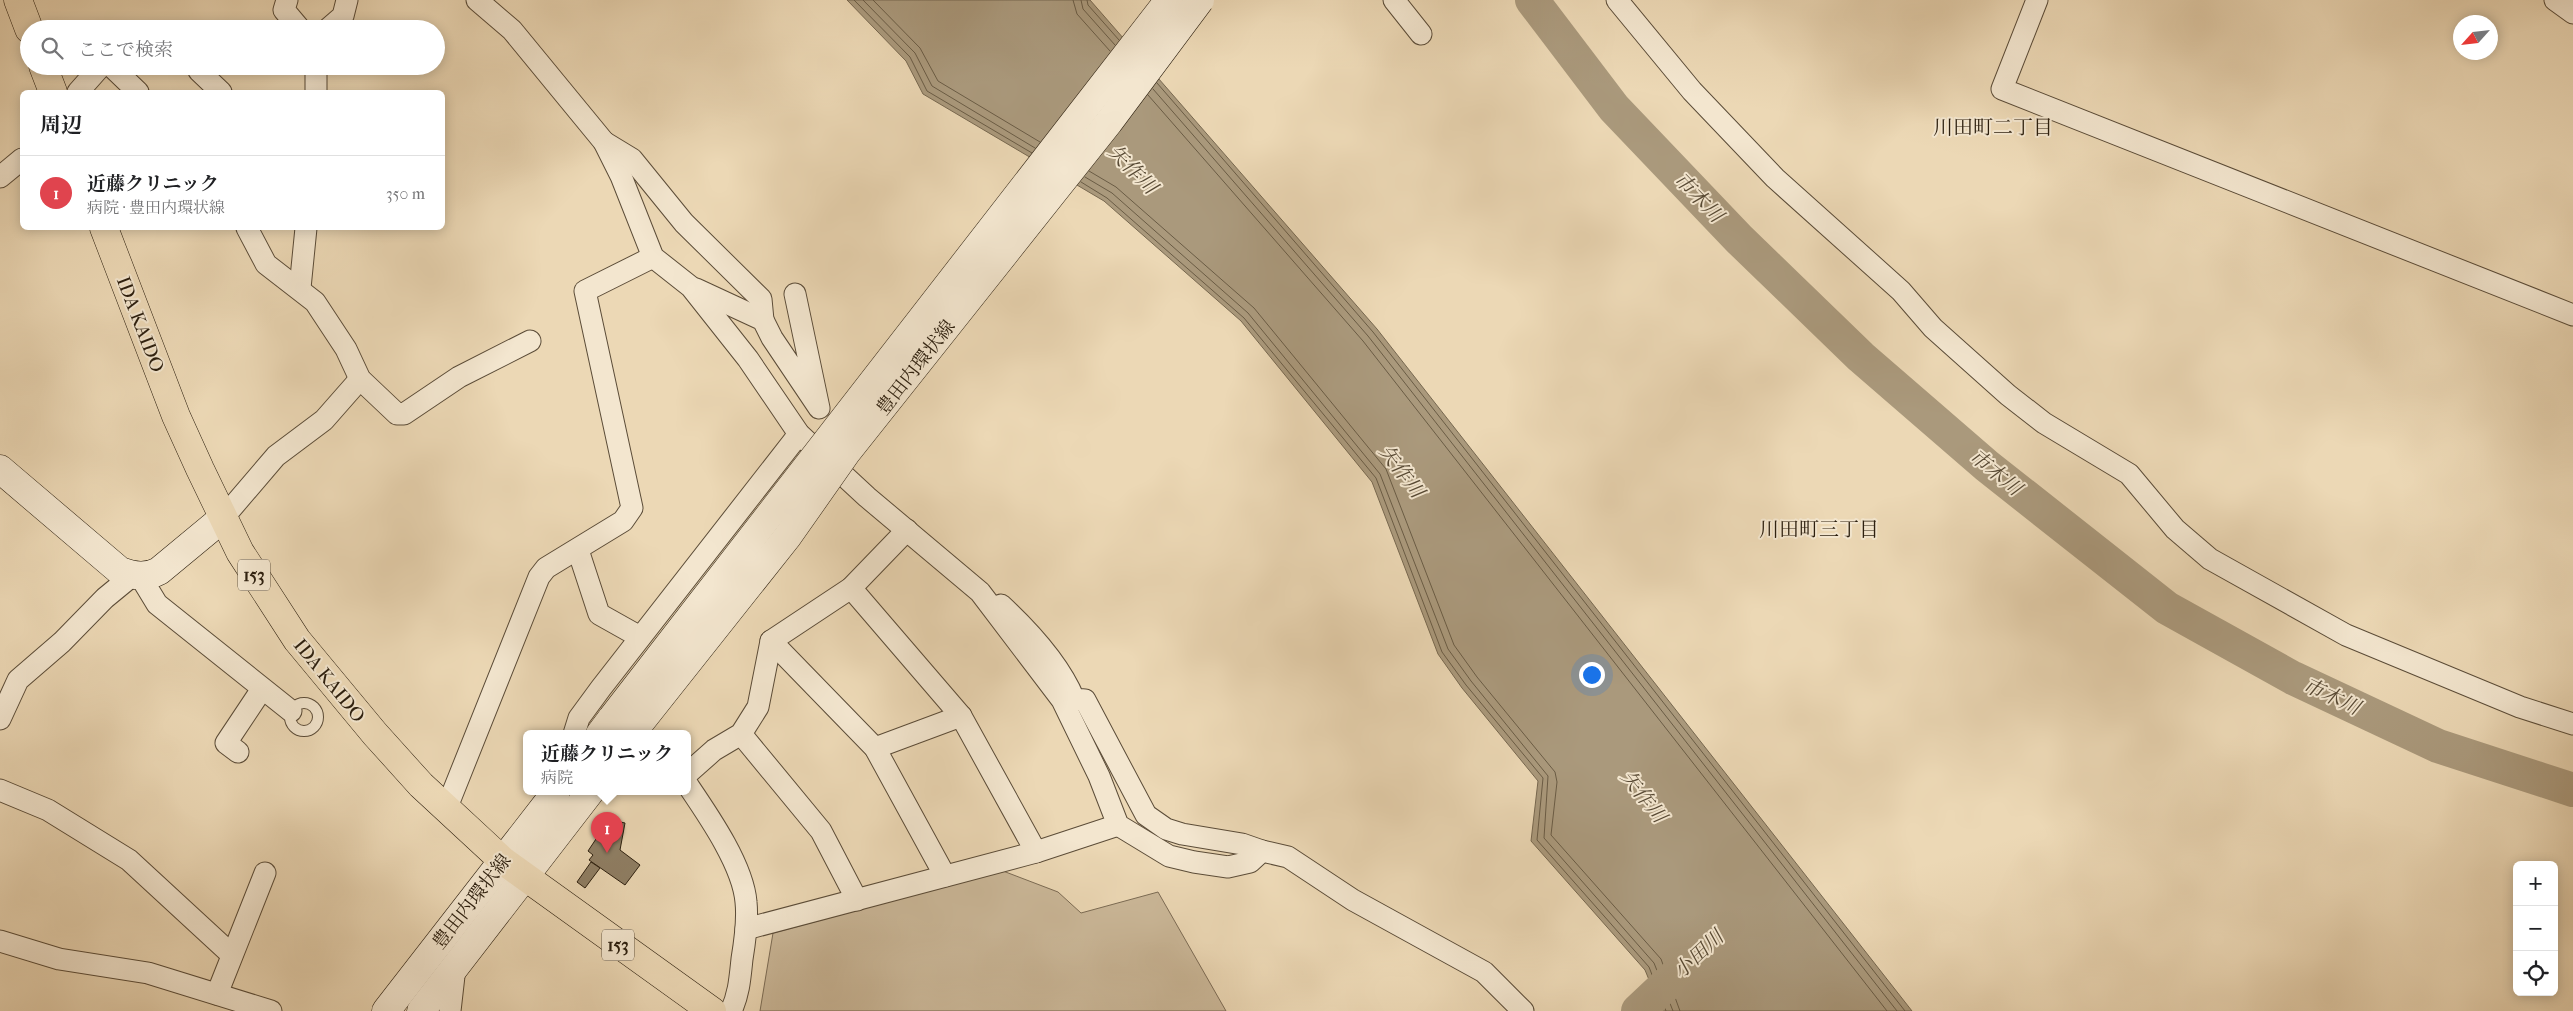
<!DOCTYPE html>
<html lang="ja">
<head>
<meta charset="utf-8">
<style>
	body { margin:0; font-family:"IM FELL French Canon","Noto Serif JP",serif; background:#f2f2f2; color:#202124 }
	.controls { position:absolute; right:15px; bottom:15px; display:grid; overflow:hidden; border-radius:8px; box-shadow:0 2px 12px #0003 }
	.controls button { width:45px; height:45px; display:grid; place-items:center; padding:0; border:0; border-bottom:1px solid #e0e0e0; background:#fff; color:#202124; font:25px sans-serif }
	.compass { position:absolute; left:2453px; top:15px; width:45px; height:45px; border-radius:50%; background:#fff; box-shadow:0 2px 12px #0003; rotate:243deg }
	.you { position:absolute; left:1591px; top:674px; width:18px; height:18px; margin:-12px; border:4px solid #fff; border-radius:50%; background:#1a73e8; box-shadow:0 0 0 8px #1a73e833 }
	.badge { display:grid; place-items:center; width:32px; height:32px; border-radius:50%; background:#8f2418; color:#fff; font-size:16px; font-weight:700 }
	.pin { position:absolute; translate:-50% -41px; filter:drop-shadow(0 1px 2px #0008) }
	.pin::after { content:''; position:absolute; top:26px; width:18px; height:15px; background:inherit; clip-path:polygon(0 0,100% 0,50% 100%) }
	.popup { position:absolute; left:523px; top:730px; width:168px; height:65px; box-sizing:border-box; display:grid; place-content:center; border-radius:8px; background:#fff; filter:drop-shadow(0 1px 4px #0005); font-size:16px; white-space:nowrap; color:#757577 }
	.popup b { font-size:19px; color:#202124 }
	.popup::after { content:''; position:absolute; left:50%; top:100%; margin-left:-10px; border:10px solid transparent; border-top-color:#fff }
	.list { margin:0; padding:0; list-style:none }
	h2 { display:flex; justify-content:space-between; align-items:center; height:65px; margin:0; padding:0 20px; font-size:21px }
	h2 small { font-size:16px; font-weight:400; color:#757577 }
	.list li { display:grid; grid-template-columns:32px 1fr auto; gap:15px; align-items:center; box-sizing:border-box; height:75px; padding:0 20px; border-top:1px solid #e0e0e0 }
	.list b { display:block; font-size:19px; white-space:nowrap }
	.list p { margin:0; font-size:16px; white-space:nowrap; color:#757577 }
	.list em { font-size:16px; font-style:normal; color:#757577 }
	.icon { flex:none; width:28px; height:28px; fill:none; stroke:currentColor; stroke-width:2; stroke-linecap:round; stroke-linejoin:round }
	.map { position:relative; flex:none; width:2573px; height:1011px; overflow:hidden }
	.search { position:absolute; background:#fff; box-shadow:0 2px 12px #0003; left:20px; top:20px; width:425px; height:55px; display:flex; align-items:center; gap:12px; box-sizing:border-box; padding:0 18px; border-radius:28px; color:#757577; font-size:19px }
	.panel { position:absolute; background:#fff; box-shadow:0 2px 12px #0003; left:20px; top:90px; width:425px; height:140px; border-radius:8px }
	.map>svg:first-child { display:block }
</style>
</head>
<body>
<div class="map">
<svg width="2573" height="1011" viewBox="0 0 2573 1011">
	<rect width="100%" height="100%" fill="#ecd8b5"/>
	<filter id="stains"><feTurbulence type="fractalNoise" baseFrequency=".004" numOctaves="4"/><feColorMatrix values="0 0 0 0 .2 0 0 0 0 .09 0 0 0 0 .02 0 0 0 .5 -.17"/></filter>
	<radialGradient id="worn" r=".72"><stop offset=".6" stop-color="#630" stop-opacity="0"/><stop offset="1" stop-color="#630" stop-opacity=".3"/></radialGradient>
	<path fill="#cbb899" stroke="#7b6b54" d="M1003 871 1058 892 1081 913 1158 892 1226 1011H760L773 933Z"/>
	<path fill="#aa997c" stroke="#776850" d="M847 0H1090L1377 329 1912 1011H1662L1645 970 1531 841 1538 781 1462 688 1438 654 1372 482 1241 321 1104 201 923 94 906 61Z"/>
	<g fill="none" stroke-linecap="round" stroke-linejoin="round">
		<g stroke="#6a5c45" stroke-width="1">
			<path d="M854 0 910 57 927 91 1032 153"/>
			<path d="M863 0 915 53 932 86 1035 148"/>
			<path d="M873 0 920 48 938 81 1040 142"/>
			<path d="M1073 0 1077 14 1110 51"/>
			<path d="M1081 0 1083 9 1115 45"/>
			<path d="M1087 0 1088 5 1119 40"/>
			<path d="M1157 83 1373 332 1905 1011"/>
			<path d="M1153 89 1368 336 1897 1011"/>
			<path d="M1148 95 1363 341 1887 1011"/>
			<path d="M1089 171 1116 187 1254 308 1386 469 1454 645 1477 677 1555 772 1557 782 1551 835 1661 959 1680 1011"/>
			<path d="M1085 177 1112 193 1248 313 1380 474 1448 649 1471 681 1548 776 1544 838 1654 963 1673 1011"/>
			<path d="M1081 182 1107 198 1244 318 1376 478 1442 652 1466 685 1543 778 1537 840 1649 967 1666 1011"/>
		</g>
		<g stroke="#aa997c" stroke-width="34">
			<path d="M1532 0 1614 108 1739 239 1861 357 1987 466 2167 608 2293 678 2438 746 2573 790"/>
			<path d="M1638 1011 1689 963"/>
		</g>
	</g>
	<g fill="#8f7f65" stroke="#2b1e0e">
		<path d="M607 819 625 823 620 850 640 865 625 885 589 860 593 855 588 851 598 836 601 837 604 834Z"/>
		<path d="M591 862 600 868 585 888 577 882Z"/>
	</g>
	<g fill="none" stroke-linecap="round" stroke-linejoin="round">
		<defs>
			<circle id="lane" cx="304" cy="717" r="14"/>
			<g id="street">
				<path d="M287 0 284 10 300 29"/>
				<path d="M477 0 512 30 604 142 621 176 653 257 691 287 748 359 799 434 867 497 980 592 1062 700 1099 776 1118 825 1169 856 1194 862 1228 867 1250 862 1262 851 1288 857 1353 900 1484 972 1523 1011"/>
				<path d="M1394 0 1421 34"/>
				<path d="M1617 0 1692 91 1775 178 1901 291 1933 328 2008 395 2044 423 2129 474 2175 529 2210 559 2346 635 2520 707 2573 724"/>
				<path d="M2037 0 2002 89 2573 315"/>
				<path d="M2555 0 2573 13"/>
				<path d="M328 29 343 16 347 0"/>
				<path d="M111 66 138 92"/>
				<path d="M199 71 221 92"/>
				<path d="M78 92 101 66"/>
				<path d="M316 92V66"/>
				<path d="M604 142 632 159 684 223 761 299 763 320"/>
				<path d="M0 177 22 159"/>
				<path d="M247 228 266 264 315 302 346 349 360 379 397 414H404L459 377 530 341"/>
				<path d="M300 288 306 228"/>
				<path d="M696 289 763 320 772 338 819 408 795 294"/>
				<path d="M223 518 276 456 324 420 360 379"/>
				<path d="M578 550 599 614 640 637"/>
				<path d="M140 576 157 604 291 711"/>
				<path d="M851 588 961 716 1036 852"/>
				<path d="M1001 605C1029 631 1059 663 1074 699L1085 700 1146 815 1166 829 1182 834 1242 844 1262 851"/>
				<path d="M771 641 875 748 945 876"/>
				<path d="M0 719 18 680 62 642 105 598 133 575"/>
				<path d="M574 734 579 718 601 688 799 434"/>
				<path d="M741 734 821 831 857 900"/>
				<path d="M875 748 961 716"/>
				<path d="M238 752 226 743 262 689"/>
				<path d="M687 774 714 750 741 734 758 707 771 641 851 588 907 530"/>
				<path d="M687 784C708 815 743 865 746 902 748 921 745 941 742 959 740 978 739 994 731 1011"/>
				<path d="M0 790 48 810 129 860 232 955"/>
				<path d="M447 807 539 577 546 568 623 521 632 508 585 291 653 257"/>
				<path d="M746 929 1036 852 1118 825"/>
				<path d="M0 941 59 959 148 973 271 1011"/>
				<path d="M217 994 265 873"/>
				<path d="M450 1011 455 967"/>
			</g>
			<g id="secondary">
				<path d="M0 469 120 571C134 576 146 578 159 571L223 518"/>
				<path d="M600 734 612 718"/>
				<path d="M386 1011 556 792"/>
				<path d="M421 1011 590 792"/>
			</g>
			<g id="highway">
				<path d="M18 0 29 29"/>
				<path d="M43 66 53 92"/>
				<path d="M104 228 176 416 200 469 240 552 297 640 375 734 421 785 502 860 712 1011"/>
			</g>
		</defs>
		<use href="#lane" stroke="#5b4c38" stroke-width="12"/>
		<use href="#street" stroke="#5b4c38" stroke-width="23"/>
		<use href="#secondary" stroke="#2b1e0e" stroke-width="29"/>
		<use href="#highway" stroke="#2b1e0e" stroke-width="29"/>
		<use href="#lane" stroke="#f3e6cf" stroke-width="10"/>
		<use href="#street" stroke="#f3e6cf" stroke-width="21"/>
		<use href="#secondary" stroke="#f3e6cf" stroke-width="28"/>
		<use href="#highway" stroke="#ecd8b5" stroke-width="28"/>
		<defs>
			<g id="secondary-bridge">
				<path d="M612 718 1169 0"/>
				<path d="M631 734 788 536 847 452 1109 122 1200 0"/>
			</g>
		</defs>
		<use href="#secondary-bridge" stroke="#2b1e0e" stroke-width="29" stroke-linecap="butt"/>
		<use href="#secondary-bridge" stroke="#f3e6cf" stroke-width="28"/>
	</g>
	<g text-anchor="middle" stroke-width="4" stroke-linejoin="round" paint-order="stroke">
		<g fill="#f3e6cf" stroke="#675a48" stroke-width="1">
			<rect x="238" y="559.5" width="32" height="31" rx="4"/>
			<rect x="602" y="929.5" width="32" height="31" rx="4"/>
		</g>
		<g font-size="18" font-weight="bold" fill="#2b1e0e">
			<text x="254" y="581">153</text>
			<text x="618" y="951">153</text>
		</g>
		<g font-size="19" fill="#2b1e0e" stroke="#f3e6cf">
			<text transform="translate(141 324) rotate(69)" y="7">IDA KAIDO</text>
			<text transform="translate(915 367) rotate(-52)" y="7">豊田内環状線</text>
			<text transform="translate(330 680) rotate(51)" y="7">IDA KAIDO</text>
			<text transform="translate(471 901) rotate(-52)" y="7">豊田内環状線</text>
		</g>
		<g font-size="20" fill="#2b1e0e" stroke="#f3e6cf">
			<text x="1993" y="134">川田町二丁目</text>
			<text x="1819" y="536">川田町三丁目</text>
		</g>
		<g font-size="20" font-style="italic" fill="#574934" stroke="#f3e6cf">
			<text transform="translate(1133 169) rotate(45)" y="7">矢作川</text>
			<text transform="translate(1699 197) rotate(46)" y="7">市木川</text>
			<text transform="translate(1402 471) rotate(53)" y="7">矢作川</text>
			<text transform="translate(1996 472) rotate(39)" y="7">市木川</text>
			<text transform="translate(2332 696) rotate(25)" y="7">市木川</text>
			<text transform="translate(1644 796) rotate(52)" y="7">矢作川</text>
			<text transform="translate(1698 954) rotate(-43)" y="7">小田川</text>
		</g>
	</g>
	<rect width="100%" height="100%" filter="url(#stains)"/>
	<rect width="100%" height="100%" fill="url(#worn)"/>
</svg>
<div class="controls">
<button>+</button>
<button>−</button>
<button><svg class="icon" aria-label="locate" viewBox="0 0 24 24"><circle cx="12" cy="12" r="6"/><path d="M12 2v4M12 18v4M2 12h4M18 12h4"/></svg></button>
</div>
<svg class="compass" viewBox="-18 -18 36 36"><path d="M0-13l5 13h-10z" fill="#e53935"/><path d="M0 13l5-13h-10z" fill="#757577"/></svg>
<div class="you"></div>
<div class="pin badge" style="left:607px;top:853px;background:#e0444e">1</div>
<div class="popup"><b>近藤クリニック</b>病院</div>
<div class="search"><svg class="icon" aria-label="search" viewBox="0 0 24 24"><circle cx="10" cy="10" r="6"/><path d="M15 15l6 6"/></svg>ここで検索</div>
<section class="panel">
<h2>周辺<small></small></h2>
<ul class="list">
<li><span class="badge" style="background:#e0444e">1</span><div><b>近藤クリニック</b><p>病院 · 豊田内環状線</p></div><em>350 m</em></li>
</ul>
</section>
</div>
</body>
</html>
